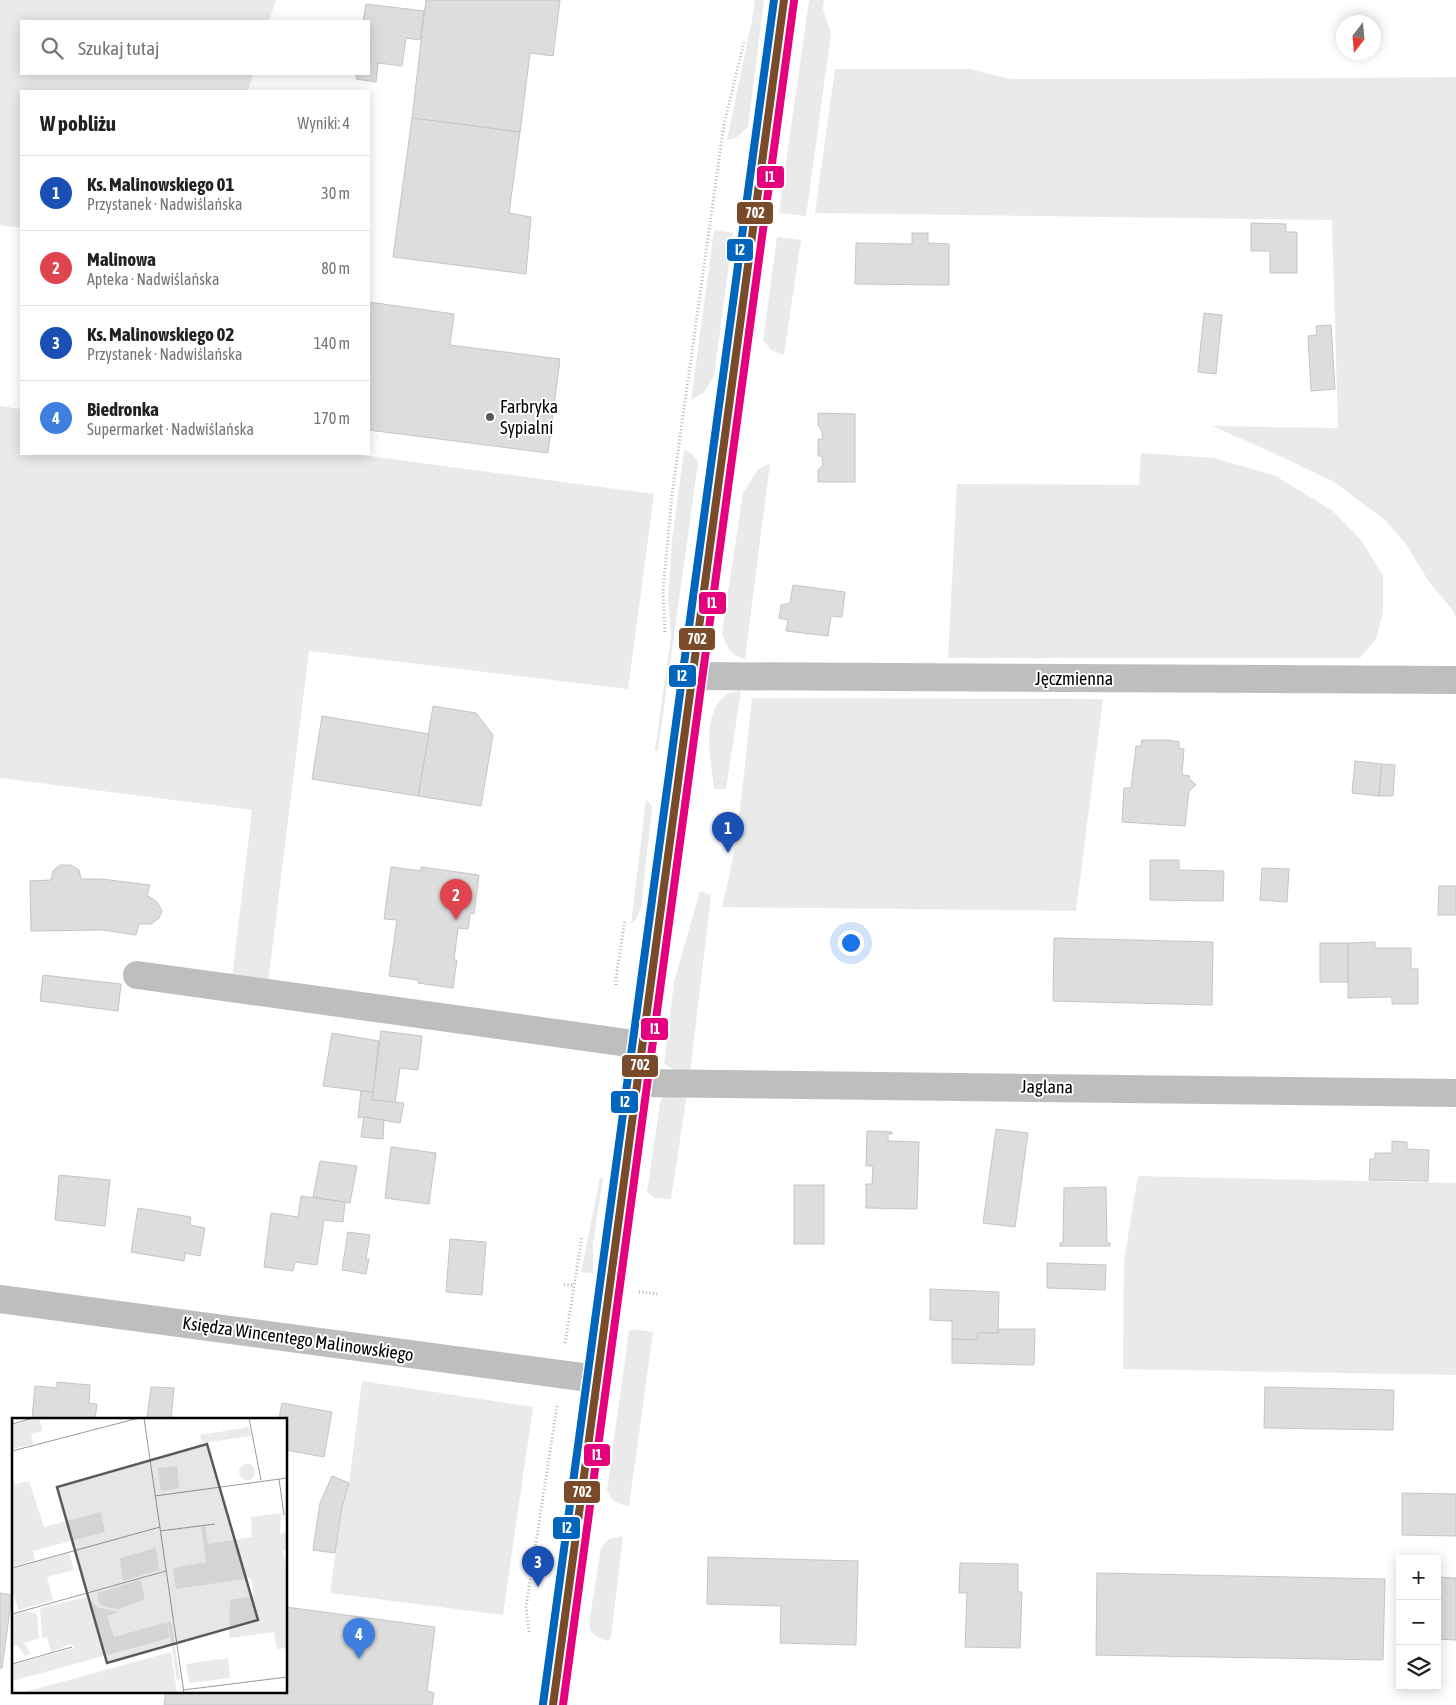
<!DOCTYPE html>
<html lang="pl">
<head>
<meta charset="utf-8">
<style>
	body { margin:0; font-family:"Asap Condensed",sans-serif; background:#f2f2f2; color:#222 }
	.controls { position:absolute; right:15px; bottom:15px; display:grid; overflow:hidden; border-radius:0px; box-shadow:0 2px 12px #0003 }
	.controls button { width:45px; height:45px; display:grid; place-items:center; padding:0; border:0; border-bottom:1px solid #e0e0e0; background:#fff; color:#222; font:25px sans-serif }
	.compass { position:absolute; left:1336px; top:15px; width:45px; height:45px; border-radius:50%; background:#fff; box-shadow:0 2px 12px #0003; rotate:196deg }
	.you { position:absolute; left:850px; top:942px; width:18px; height:18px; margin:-12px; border:4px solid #fff; border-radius:50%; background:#1a73e8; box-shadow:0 0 0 8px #1a73e833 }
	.badge { display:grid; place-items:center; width:32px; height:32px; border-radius:50%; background:#db2777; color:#fff; font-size:16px; font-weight:700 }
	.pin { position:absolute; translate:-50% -41px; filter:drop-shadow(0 1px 2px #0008) }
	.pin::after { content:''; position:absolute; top:26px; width:18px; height:15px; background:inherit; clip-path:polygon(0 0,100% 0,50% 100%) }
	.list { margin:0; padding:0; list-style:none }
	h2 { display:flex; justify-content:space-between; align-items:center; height:65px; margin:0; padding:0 20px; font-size:21px }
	h2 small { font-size:16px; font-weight:400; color:#767676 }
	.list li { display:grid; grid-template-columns:32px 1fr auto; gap:15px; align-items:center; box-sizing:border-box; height:75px; padding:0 20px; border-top:1px solid #e0e0e0 }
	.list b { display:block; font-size:19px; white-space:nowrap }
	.list p { margin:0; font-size:16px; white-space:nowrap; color:#767676 }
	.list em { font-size:16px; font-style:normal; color:#767676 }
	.icon { flex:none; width:28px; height:28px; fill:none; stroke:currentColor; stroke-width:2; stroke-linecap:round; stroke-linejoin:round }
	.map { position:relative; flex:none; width:1456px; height:1705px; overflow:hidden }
	.search { position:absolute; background:#fff; box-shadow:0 2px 12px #0003; left:20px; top:20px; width:350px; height:55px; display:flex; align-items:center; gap:12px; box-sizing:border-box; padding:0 18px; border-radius:0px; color:#767676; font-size:19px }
	.panel { position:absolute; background:#fff; box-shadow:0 2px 12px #0003; left:20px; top:90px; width:350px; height:365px; border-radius:0px }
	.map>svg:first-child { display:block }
</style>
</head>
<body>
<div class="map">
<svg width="1456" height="1705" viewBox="0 0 1456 1705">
	<rect width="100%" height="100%" fill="#fff"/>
	<g fill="#eaeaea">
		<path d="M0 0H276L269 21H21V74H253L248 91H21V228L0 225Z"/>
		<path d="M755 0H764L748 127 736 138 727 140 752 20Z"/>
		<path d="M809 0H824L823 9 831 34 806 216 779 213Z"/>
		<path d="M835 69H969L1011 79H1198L1456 77V617L1452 609 1429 582 1406 544 1385 520 1334 482 1269 451 1212 426 1338 428 1332 220 815 213Z"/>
		<path d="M714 230 733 233 714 376 704 392 691 400Z"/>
		<path d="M777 237 801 240 784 355 771 350 763 340Z"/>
		<path d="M0 406 21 409V454H354L654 494 628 689 309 651 268 983 232 978 252 810 0 778Z"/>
		<path d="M684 450C692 452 695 456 698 463L658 751 655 750 671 637 668 600 672 541Z"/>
		<path d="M1141 453 1214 458 1276 476 1333 511 1361 540 1383 576V612L1376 639 1360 658H948L957 484 1139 485Z"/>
		<path d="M770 463 745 659C730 655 726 647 722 632L743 493 758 469Z"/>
		<path d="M741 691 726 789H714C711 762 700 714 726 695 730 692 736 692 741 691Z"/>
		<path d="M752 698 1103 699 1076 911 722 907C740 839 744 768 752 698Z"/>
		<path d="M646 800 649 802 652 807 641 907 637 918 631 924Z"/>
		<path d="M700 891 711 895 690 1073 674 1069 664 1064 674 982Z"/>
		<path d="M687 1094 671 1199 654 1198 647 1192 660 1103 663 1095Z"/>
		<path d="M1138 1176 1456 1183V1375L1123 1369 1124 1261Z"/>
		<path d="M603 1177 593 1245V1273L581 1272 600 1178Z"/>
		<path d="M634 1329 653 1332 629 1506C617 1504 611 1502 607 1490L629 1331Z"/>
		<path d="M362 1381 533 1407 503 1615 330 1593 342 1507 349 1483Z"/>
		<path d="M623 1536 611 1637 608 1641 601 1639 591 1632 589 1623 601 1548 609 1539Z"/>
	</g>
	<g fill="#ddd" stroke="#c5c5c5">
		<path d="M426 0H560L553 56 530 53 520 132 412 118Z"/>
		<path d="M366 4 424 11 420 40 406 38 402 66 378 63 376 82 356 79 357 74H369V21H363Z"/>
		<path d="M412 118 520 132 509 213 531 217 526 274 393 257Z"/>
		<path d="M1251 223 1286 224V232H1297V273H1270V251H1251Z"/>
		<path d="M912 233H928V243L949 244V285L855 284 856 243 912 244Z"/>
		<path d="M369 302 454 314 450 345 560 359 548 453 369 430Z"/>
		<path d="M1204 313 1222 315 1216 374 1198 372Z"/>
		<path d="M1331 325 1335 389 1311 391 1308 336 1317 335 1316 326Z"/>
		<path d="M818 413 855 414V482H818V470L823 465 822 456H818V439H823L822 431 818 425Z"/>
		<path d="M793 585 845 592 842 617 831 616 828 636 786 631 788 620 779 618 781 605 790 603Z"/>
		<path d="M433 706 476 713 493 735 481 806 418 796Z"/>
		<path d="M322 716 429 734 418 796 312 779Z"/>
		<path d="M1142 740H1169L1179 742V748L1184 749 1182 775 1190 776 1189 778 1196 785 1189 791 1185 826 1122 822 1124 788H1131L1136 746H1141Z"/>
		<path d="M1355 761 1382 764 1379 796 1352 793Z"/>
		<path d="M1382 764 1395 765 1393 796H1379Z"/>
		<path d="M1150 860H1179V870L1224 871 1223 901 1150 900Z"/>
		<path d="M60 865H71L79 870 81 879H102L150 885 147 895 157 902 162 911 159 918 151 924H139L136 935 103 930 31 931 30 881 51 880 53 871Z"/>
		<path d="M391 867 421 871V867L479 875 474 914 470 913 468 929 458 928 454 960H457L453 988 418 983V980L389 976 397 920 384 919Z"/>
		<path d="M1262 868 1289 869 1287 902 1260 900Z"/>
		<path d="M1439 886H1456V915H1438Z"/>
		<path d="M1054 938 1213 942 1212 1005 1053 1001Z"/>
		<path d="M1375 942V948H1411V969H1418V1004H1392V997L1348 998V943Z"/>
		<rect x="1320" y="943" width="28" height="39"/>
		<path d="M43 975 121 984 118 1011 40 1001Z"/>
		<path d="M381 1031 422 1036 418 1070 400 1068 395 1103 372 1100Z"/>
		<path d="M332 1033 379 1041 373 1092 323 1086Z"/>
		<path d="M361 1091 373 1092 372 1100 404 1103 400 1123 364 1117 358 1118Z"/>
		<path d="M364 1117 384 1120 383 1139 361 1137Z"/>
		<path d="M996 1129 1028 1133 1015 1227 983 1223Z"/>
		<path d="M867 1131 892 1132V1134H888V1141L919 1142 917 1209 866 1208V1184H872L873 1166H866Z"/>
		<path d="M1392 1141 1407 1142V1149L1429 1150 1428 1181 1369 1180 1370 1159H1375V1153H1392Z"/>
		<path d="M391 1147 436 1153 429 1204 385 1198Z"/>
		<path d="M320 1161 357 1166 350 1203 313 1197Z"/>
		<path d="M59 1175 110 1180 105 1226 55 1220Z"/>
		<rect x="794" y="1185" width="30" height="59"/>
		<path d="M1106 1187 1107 1243H1110V1246H1060V1243H1063L1064 1188Z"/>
		<path d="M301 1196 345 1202 343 1222 324 1220 317 1265 295 1262 293 1271 264 1267 271 1213 298 1217Z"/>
		<path d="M138 1208 191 1217 190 1225 205 1228 200 1256 185 1253 184 1261 131 1252Z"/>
		<path d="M348 1232 370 1235 366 1259H369L366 1274 342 1270Z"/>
		<path d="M450 1239 486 1242 482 1295 446 1292Z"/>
		<path d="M1047 1263 1106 1265 1105 1290 1047 1288Z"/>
		<path d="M930 1289 999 1292 998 1333H978L977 1340 952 1339V1321L930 1320Z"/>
		<path d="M999 1329H1035L1034 1365 952 1363V1339L977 1340 978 1333H998Z"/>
		<path d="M57 1382 90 1385 89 1403 97 1404 95 1419H32L35 1386 57 1388Z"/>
		<path d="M151 1387 174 1388 171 1419H147Z"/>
		<path d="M1265 1387 1394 1390 1393 1430 1264 1428Z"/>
		<path d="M282 1403 332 1412 324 1457 286 1450V1419H279Z"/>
		<path d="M332 1476 349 1483 342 1507 335 1553 313 1550 320 1503Z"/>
		<path d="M1402 1493 1456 1494V1536L1402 1535Z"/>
		<path d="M708 1557 858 1561 856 1645 780 1643 781 1606 707 1604Z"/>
		<path d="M960 1563 1018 1564V1592H1022L1020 1648 965 1647 967 1593H959Z"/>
		<path d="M1097 1573 1385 1579 1383 1660 1096 1655Z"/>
		<path d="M1437 1577 1456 1578V1640L1437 1639Z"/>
		<path d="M0 1593 12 1595 2 1668H0Z"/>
		<path d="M286 1607 435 1627 427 1691 434 1693 432 1705H164L166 1691H286Z"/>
	</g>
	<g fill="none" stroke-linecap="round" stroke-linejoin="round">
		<defs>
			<path id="major" d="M553 1705 784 0"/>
		</defs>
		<use href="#major" stroke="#dbdbdb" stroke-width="30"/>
		<g stroke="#b8b8b8" stroke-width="3" stroke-dasharray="1 2.5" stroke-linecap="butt">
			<path d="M665 632 663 592 672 494 724 124 744 42"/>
			<path d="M616 985V977L625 920"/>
			<path d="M564 1285H573"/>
			<path d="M639 1292 660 1294"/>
			<path d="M565 1343 582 1236"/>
			<path d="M529 1632 526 1607 557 1406"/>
		</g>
		<g stroke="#bebebe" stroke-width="28">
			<path d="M692 676 1456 680"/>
			<path d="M137 975 642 1045"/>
			<path d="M637 1083 1456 1093"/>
			<path d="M0 1299 597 1379"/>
		</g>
		<use href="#major" stroke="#bdbdbd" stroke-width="28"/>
		<defs>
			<path id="bus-1" d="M553 1705 784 0"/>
			<path id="bus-2" d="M563 1705 794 1"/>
			<path id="bus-3" d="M543 1704 774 0"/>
		</defs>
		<use href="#bus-1" stroke="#fff" stroke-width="11"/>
		<use href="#bus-2" stroke="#fff" stroke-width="11"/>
		<use href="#bus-3" stroke="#fff" stroke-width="11"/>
		<use href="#bus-1" stroke="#7a4b2a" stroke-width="8"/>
		<use href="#bus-2" stroke="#e5007d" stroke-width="8"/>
		<use href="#bus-3" stroke="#0065bd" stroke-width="8"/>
	</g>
	<circle fill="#595959" stroke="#fff" stroke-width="2" cx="490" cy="417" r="5"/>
	<g text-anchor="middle" stroke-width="4" stroke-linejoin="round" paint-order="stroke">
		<g font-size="18" fill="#000" stroke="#fff" text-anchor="start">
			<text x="500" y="413">Farbryka<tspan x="500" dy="21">Sypialni</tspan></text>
		</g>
		<g font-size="18" fill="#000" stroke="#fff">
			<text x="1074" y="685">Jęczmienna</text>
			<text transform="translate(1047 1087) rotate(1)" y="6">Jaglana</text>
			<text transform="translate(298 1339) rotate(8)" y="6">Księdza Wincentego Malinowskiego</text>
		</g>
	</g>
	<g transform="translate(12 1418)">
		<rect width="275" height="275" fill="#fff"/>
		<path d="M27 0 31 13 19 16 21 26 0 31V7ZM237 9 239 18 190 25 188 17ZM227 54a8 8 0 1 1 16 0a8 8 0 1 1-16 0ZM165 48 167 70 149 73 146 50ZM0 54 3 66 17 63 32 109 89 94 93 114 21 133 23 142 0 149ZM269 95 268 116 275 114V132L271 133 275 155V230L265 231 262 214 217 220 218 182 242 178 239 160 164 171 161 150 194 144 189 109 193 108 196 126 240 119 239 99ZM144 130 147 152 111 163 108 140ZM57 135 62 152 35 159 41 182 6 192 0 171V150ZM128 162 133 181 107 191 93 189 86 184V175ZM74 179 87 190 108 194 95 198 102 219 155 204 157 220 0 263V247L62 230 59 226 39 234 35 219 30 220 28 190ZM15 193 25 196 27 220 12 225 19 236 13 238 5 227 0 228V197ZM159 203 168 260 165 263 156 204ZM159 234 165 275H9L31 269ZM216 240 218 260 177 265 174 246Z" fill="#eaeaea"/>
		<path fill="none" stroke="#999" stroke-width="1" d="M132 0 172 275M237 0 249 62M0 6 22 0M0 33 127 0M267 61 272 97M143 78 275 60M148 113 203 106M0 150 148 109M0 196 154 153M0 246 60 229M171 272 275 259"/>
		<path fill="#595959" fill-opacity="0.15" stroke="#595959" stroke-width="2.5" d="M195 26 246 202 95 245 45 69Z"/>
		<rect width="275" height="275" fill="none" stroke="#000" stroke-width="2.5"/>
	</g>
	<g stroke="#fff" stroke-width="2">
		<rect x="756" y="165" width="29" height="24" rx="5" fill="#e5007d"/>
		<rect x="736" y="201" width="38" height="24" rx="5" fill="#7a4b2a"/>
		<rect x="726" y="238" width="28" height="24" rx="5" fill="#0065bd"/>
		<rect x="698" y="591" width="29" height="24" rx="5" fill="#e5007d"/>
		<rect x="678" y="627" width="38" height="24" rx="5" fill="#7a4b2a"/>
		<rect x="668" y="664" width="29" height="24" rx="5" fill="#0065bd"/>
		<rect x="640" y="1017" width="29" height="24" rx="5" fill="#e5007d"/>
		<rect x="621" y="1054" width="38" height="24" rx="5" fill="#7a4b2a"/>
		<rect x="610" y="1090" width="29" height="24" rx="5" fill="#0065bd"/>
		<rect x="583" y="1443" width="28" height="24" rx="5" fill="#e5007d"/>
		<rect x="563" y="1480" width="38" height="24" rx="5" fill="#7a4b2a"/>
		<rect x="552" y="1516" width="29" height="24" rx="5" fill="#0065bd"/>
	</g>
	<g font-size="14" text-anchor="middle" font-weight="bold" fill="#fff">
		<text x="770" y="182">I1</text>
		<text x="755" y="218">702</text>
		<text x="740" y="255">I2</text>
		<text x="712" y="608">I1</text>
		<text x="697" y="644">702</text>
		<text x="682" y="681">I2</text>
		<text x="655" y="1034">I1</text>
		<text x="640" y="1070">702</text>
		<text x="625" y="1107">I2</text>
		<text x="597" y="1460">I1</text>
		<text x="582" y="1497">702</text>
		<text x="567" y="1533">I2</text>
	</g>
</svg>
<div class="controls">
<button>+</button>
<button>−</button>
<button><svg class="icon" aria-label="layers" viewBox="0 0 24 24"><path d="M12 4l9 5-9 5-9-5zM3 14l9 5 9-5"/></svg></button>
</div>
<svg class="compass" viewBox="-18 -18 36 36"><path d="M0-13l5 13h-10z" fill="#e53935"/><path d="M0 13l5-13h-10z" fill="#767676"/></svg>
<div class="you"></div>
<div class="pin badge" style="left:728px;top:853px;background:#1a4fb4">1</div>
<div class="pin badge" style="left:456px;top:920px;background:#e0444e">2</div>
<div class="pin badge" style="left:538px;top:1587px;background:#1a4fb4">3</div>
<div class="pin badge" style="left:359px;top:1659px;background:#3f7fe0">4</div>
<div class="search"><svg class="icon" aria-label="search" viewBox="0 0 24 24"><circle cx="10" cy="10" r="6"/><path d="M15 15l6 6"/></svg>Szukaj tutaj</div>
<section class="panel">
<h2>W pobliżu<small>Wyniki: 4</small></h2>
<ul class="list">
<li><span class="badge" style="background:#1a4fb4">1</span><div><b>Ks. Malinowskiego 01</b><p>Przystanek · Nadwiślańska</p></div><em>30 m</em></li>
<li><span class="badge" style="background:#e0444e">2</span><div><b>Malinowa</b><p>Apteka · Nadwiślańska</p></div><em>80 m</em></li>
<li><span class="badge" style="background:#1a4fb4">3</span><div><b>Ks. Malinowskiego 02</b><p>Przystanek · Nadwiślańska</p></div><em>140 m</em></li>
<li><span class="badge" style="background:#3f7fe0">4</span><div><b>Biedronka</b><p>Supermarket · Nadwiślańska</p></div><em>170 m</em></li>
</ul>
</section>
</div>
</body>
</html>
